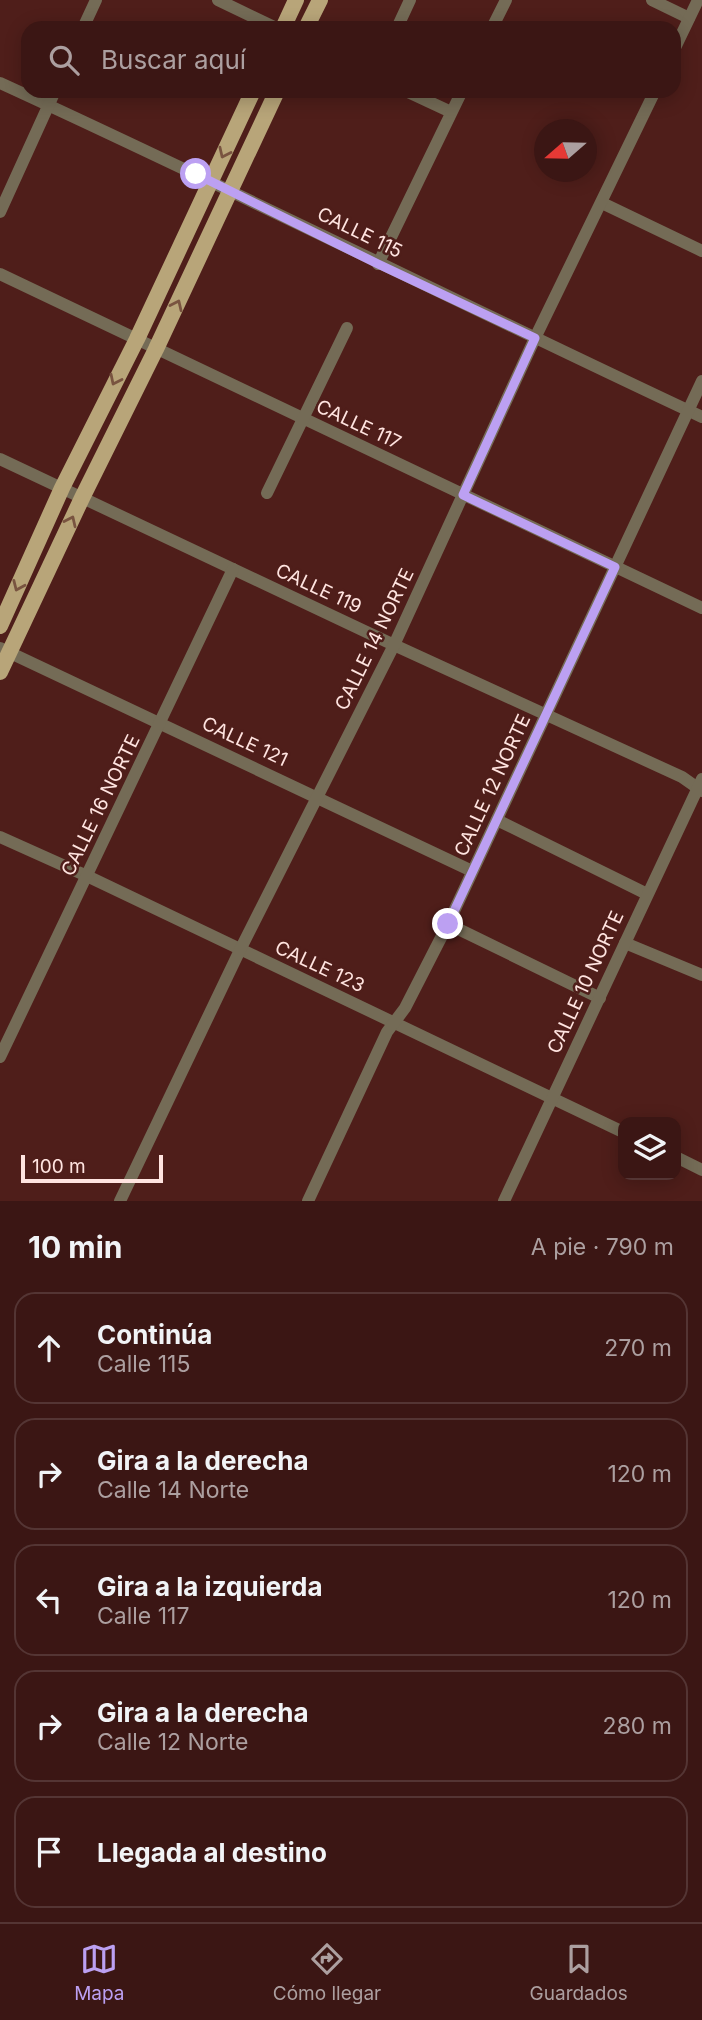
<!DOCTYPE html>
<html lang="es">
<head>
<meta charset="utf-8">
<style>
	body { margin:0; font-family:Inter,sans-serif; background:#462322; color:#f1f3f6 }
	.controls { position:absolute; right:21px; bottom:21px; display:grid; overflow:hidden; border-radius:14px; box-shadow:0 4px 18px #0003 }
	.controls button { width:63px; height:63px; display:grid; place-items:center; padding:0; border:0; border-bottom:2px solid #543534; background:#3b1614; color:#f1f3f6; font:35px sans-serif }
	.compass { position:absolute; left:534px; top:119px; width:63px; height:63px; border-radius:50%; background:#3b1614; box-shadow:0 4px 18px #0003; rotate:250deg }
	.scale { position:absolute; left:21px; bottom:18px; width:142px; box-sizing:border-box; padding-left:7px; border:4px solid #ffe4e0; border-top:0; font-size:19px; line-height:24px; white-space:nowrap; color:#ffe4e0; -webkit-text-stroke:5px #4f1e1a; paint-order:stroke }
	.stop { position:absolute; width:21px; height:21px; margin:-16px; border:5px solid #bca0f2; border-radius:50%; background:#fff }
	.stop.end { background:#bca0f2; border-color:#fff; box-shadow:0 2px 7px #0008 }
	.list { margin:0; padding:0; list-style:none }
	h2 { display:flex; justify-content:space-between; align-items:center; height:91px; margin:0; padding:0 28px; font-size:30px }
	h2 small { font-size:23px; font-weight:400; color:#ac9fa0 }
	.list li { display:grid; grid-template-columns:46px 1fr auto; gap:21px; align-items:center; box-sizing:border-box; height:112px; margin:0 14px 14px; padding:0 14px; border:2px solid #543534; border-radius:21px }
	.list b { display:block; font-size:26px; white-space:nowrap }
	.list p { margin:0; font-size:23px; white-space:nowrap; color:#ac9fa0 }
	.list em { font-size:23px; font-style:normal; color:#ac9fa0 }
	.icon { flex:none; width:38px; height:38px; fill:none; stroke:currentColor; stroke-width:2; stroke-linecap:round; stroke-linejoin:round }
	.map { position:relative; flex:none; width:702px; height:1201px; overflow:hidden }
	.search { position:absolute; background:#3b1614; box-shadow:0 4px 18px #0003; left:21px; right:21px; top:21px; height:77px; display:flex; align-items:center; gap:18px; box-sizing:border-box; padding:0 24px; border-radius:21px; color:#ac9fa0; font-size:26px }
	.sheet { height:721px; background:#3b1614 }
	nav { display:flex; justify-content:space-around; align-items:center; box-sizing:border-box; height:98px; border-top:2px solid #543534; background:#3b1614; font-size:19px; color:#ac9fa0 }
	nav a { display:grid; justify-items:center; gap:4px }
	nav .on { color:#bca0f2 }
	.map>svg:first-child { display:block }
</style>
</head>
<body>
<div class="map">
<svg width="702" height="1201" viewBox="0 0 702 1201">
	<rect width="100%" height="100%" fill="#4f1e1a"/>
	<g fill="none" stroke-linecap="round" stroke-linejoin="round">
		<g stroke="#746b56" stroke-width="12">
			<path d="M218 0 276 28"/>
			<path d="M652 0 689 18"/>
			<path d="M83 28 96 0"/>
			<path d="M397 28 410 0"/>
			<path d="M492 28 506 0"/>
			<path d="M674 50 698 0"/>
			<path d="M0 83C236 191 467 307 702 417"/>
			<path d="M406 91 451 112"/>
			<path d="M602 203 702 251"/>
			<path d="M0 212 55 91"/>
			<path d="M378 264 462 91"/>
			<path d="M0 274 702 608"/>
			<path d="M0 459 394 645 682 777 702 791"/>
			<path d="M267 493 347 328"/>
			<path d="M0 648 472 871"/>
			<path d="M497 820 647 894"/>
			<path d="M0 837 87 876 623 1132"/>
			<path d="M448 924 600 998"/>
			<path d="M625 943 702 975"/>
			<path d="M0 1057 233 569"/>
			<path d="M676 1157 702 1170"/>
			<path d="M120 1201 240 950 394 645 535 338 655 91"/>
			<path d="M308 1201 387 1032 405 1008 448 924 702 381"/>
			<path d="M504 1201 702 779"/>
		</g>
		<g stroke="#b8a579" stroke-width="16">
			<path d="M283 28 296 0"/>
			<path d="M306 28 320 0"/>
			<path d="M0 626 62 488 137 339 253 91"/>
			<path d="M0 672 82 498 156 349 277 91"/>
		</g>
	</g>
	<defs><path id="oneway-chevron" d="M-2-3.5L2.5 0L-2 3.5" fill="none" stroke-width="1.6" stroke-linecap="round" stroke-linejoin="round" transform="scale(1.75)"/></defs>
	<g stroke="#795440">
		<use href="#oneway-chevron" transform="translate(224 153) rotate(115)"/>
		<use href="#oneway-chevron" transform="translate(177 305) rotate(-65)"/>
		<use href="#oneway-chevron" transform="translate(115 380) rotate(116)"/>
		<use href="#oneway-chevron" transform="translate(71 521) rotate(-65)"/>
		<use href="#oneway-chevron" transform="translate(18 586) rotate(114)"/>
	</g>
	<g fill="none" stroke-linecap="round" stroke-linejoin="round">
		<path stroke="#bca0f2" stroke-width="9" d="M196 174 378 264 535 338 463 495 615 567 448 924"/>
	</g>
	<g text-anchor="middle" stroke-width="5" stroke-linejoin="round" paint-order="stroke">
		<g font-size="19" fill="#ffe4e0" stroke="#4f1e1a">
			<text transform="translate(360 232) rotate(26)" y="7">CALLE 115</text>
			<text transform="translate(359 424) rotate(25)" y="7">CALLE 117</text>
			<text transform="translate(319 588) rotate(25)" y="7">CALLE 119</text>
			<text transform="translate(374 639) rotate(-64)" y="7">CALLE 14 NORTE</text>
			<text transform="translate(245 741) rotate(25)" y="7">CALLE 121</text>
			<text transform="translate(492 785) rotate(-65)" y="7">CALLE 12 NORTE</text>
			<text transform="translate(100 805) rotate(-64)" y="7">CALLE 16 NORTE</text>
			<text transform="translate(320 966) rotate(25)" y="7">CALLE 123</text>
			<text transform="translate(585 982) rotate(-65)" y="7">CALLE 10 NORTE</text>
		</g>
	</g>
</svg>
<div class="controls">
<button><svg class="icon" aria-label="layers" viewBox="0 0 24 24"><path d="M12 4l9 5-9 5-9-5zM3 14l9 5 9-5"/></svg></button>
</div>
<svg class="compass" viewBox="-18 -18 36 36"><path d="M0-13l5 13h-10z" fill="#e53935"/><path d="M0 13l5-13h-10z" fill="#ac9fa0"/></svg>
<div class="scale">100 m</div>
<div class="stop" style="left:196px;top:174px"></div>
<div class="stop end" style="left:448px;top:924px"></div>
<div class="search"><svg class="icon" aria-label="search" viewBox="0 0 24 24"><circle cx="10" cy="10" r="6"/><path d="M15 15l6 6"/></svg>Buscar aquí</div>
</div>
<section class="sheet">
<h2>10 min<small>A pie · 790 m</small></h2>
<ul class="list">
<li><svg class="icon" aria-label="ahead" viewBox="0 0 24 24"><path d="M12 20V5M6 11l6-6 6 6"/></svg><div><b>Continúa</b><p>Calle 115</p></div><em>270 m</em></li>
<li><svg class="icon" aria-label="right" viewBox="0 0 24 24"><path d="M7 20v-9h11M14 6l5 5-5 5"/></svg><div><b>Gira a la derecha</b><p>Calle 14 Norte</p></div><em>120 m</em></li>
<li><svg class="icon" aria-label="left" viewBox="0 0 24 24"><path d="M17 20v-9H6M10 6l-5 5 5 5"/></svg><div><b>Gira a la izquierda</b><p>Calle 117</p></div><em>120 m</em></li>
<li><svg class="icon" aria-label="right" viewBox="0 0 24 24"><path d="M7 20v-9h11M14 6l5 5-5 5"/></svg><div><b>Gira a la derecha</b><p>Calle 12 Norte</p></div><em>280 m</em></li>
<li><svg class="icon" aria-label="arrive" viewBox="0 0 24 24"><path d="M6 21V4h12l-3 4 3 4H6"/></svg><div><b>Llegada al destino</b></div></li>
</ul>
</section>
<nav>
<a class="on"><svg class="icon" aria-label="map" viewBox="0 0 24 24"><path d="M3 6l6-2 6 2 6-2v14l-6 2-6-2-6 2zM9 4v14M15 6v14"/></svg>Mapa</a>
<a><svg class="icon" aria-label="directions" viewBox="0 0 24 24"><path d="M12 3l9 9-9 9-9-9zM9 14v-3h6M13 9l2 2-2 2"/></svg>Cómo llegar</a>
<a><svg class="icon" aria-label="saved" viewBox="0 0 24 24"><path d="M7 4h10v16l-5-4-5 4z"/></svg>Guardados</a>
</nav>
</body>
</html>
